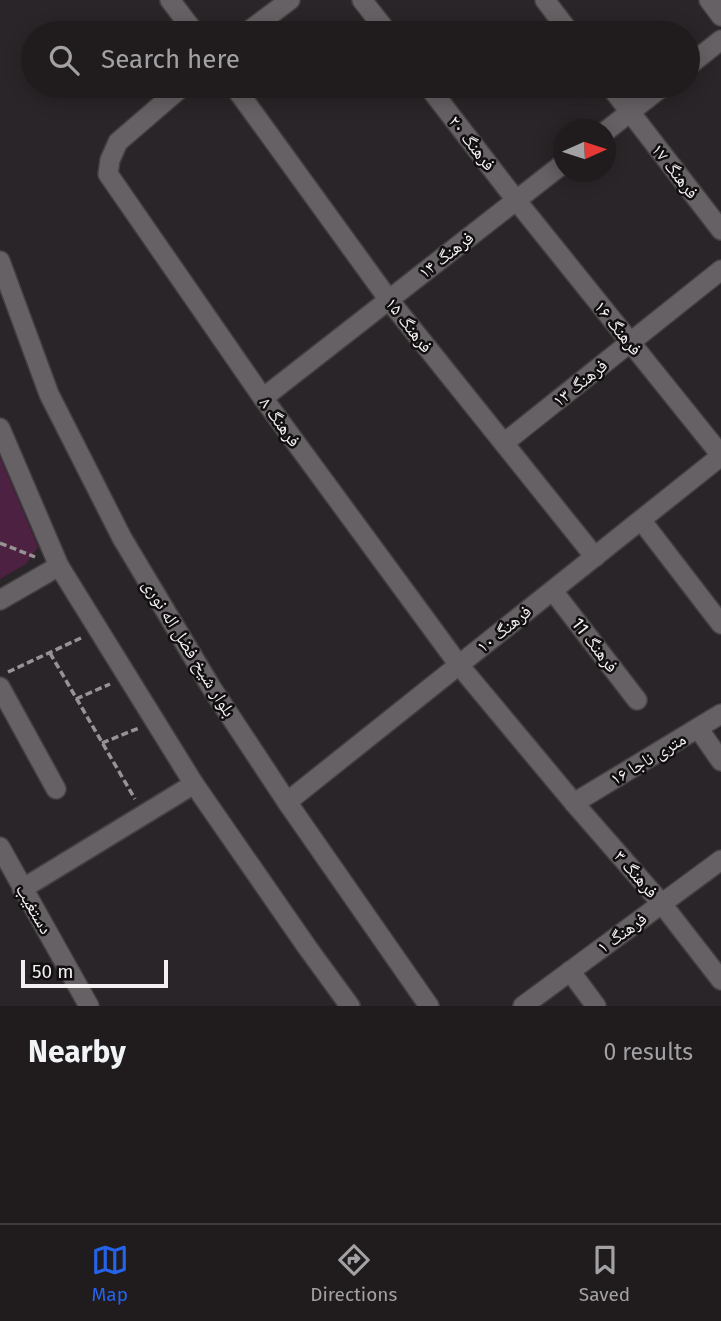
<!DOCTYPE html>
<html lang="en">
<head>
<meta charset="utf-8">
<style>
	body { margin:0; font-family:"Fira Sans","Noto Naskh Arabic",sans-serif; background:#2d292b; color:#f1f3f6 }
	.compass { position:absolute; left:553px; top:119px; width:63px; height:63px; border-radius:50%; background:#201c1e; box-shadow:0 4px 18px #0003; rotate:87deg }
	.scale { position:absolute; left:21px; bottom:18px; width:147px; box-sizing:border-box; padding-left:7px; border:4px solid #f3f0f2; border-top:0; font-size:19px; line-height:24px; white-space:nowrap; color:#f3f0f2; -webkit-text-stroke:5px #110f10; paint-order:stroke }
	.list { margin:0; padding:0; list-style:none }
	h2 { display:flex; justify-content:space-between; align-items:center; height:91px; margin:0; padding:0 28px; font-size:30px }
	h2 small { font-size:23px; font-weight:400; color:#a2a1a4 }
	.icon { flex:none; width:38px; height:38px; fill:none; stroke:currentColor; stroke-width:2; stroke-linecap:round; stroke-linejoin:round }
	.map { position:relative; flex:none; width:721px; height:1006px; overflow:hidden }
	.search { position:absolute; background:#201c1e; box-shadow:0 4px 18px #0003; left:21px; right:21px; top:21px; height:77px; display:flex; align-items:center; gap:18px; box-sizing:border-box; padding:0 24px; border-radius:38px; color:#a2a1a4; font-size:26px }
	.sheet { height:217px; background:#201c1e }
	nav { display:flex; justify-content:space-around; align-items:center; box-sizing:border-box; height:98px; border-top:2px solid #3d3a3c; background:#201c1e; font-size:19px; color:#a2a1a4 }
	nav a { display:grid; justify-items:center; gap:4px }
	nav .on { color:#2563eb }
	.map>svg:first-child { display:block }
</style>
</head>
<body>
<div class="map">
<svg width="721" height="1006" viewBox="0 0 721 1006">
	<rect width="100%" height="100%" fill="#2a2528"/>
	<path fill="#4c2141" d="M0 457 38 547 26 564 0 579Z"/>
	<g fill="none" stroke-linecap="round" stroke-linejoin="round">
		<defs>
			<g id="minor">
				<path d="M170 0 195 33"/>
				<path d="M362 0 388 33"/>
				<path d="M545 0 570 33"/>
				<path d="M709 0 721 16"/>
				<path d="M246 33 290 0"/>
				<path d="M688 66 721 40"/>
				<path d="M183 86 118 142 110 160 108 174 263 398 459 665 574 803 662 904 721 980"/>
				<path d="M234 86 389 300 595 557"/>
				<path d="M428 86 516 200 721 455"/>
				<path d="M610 86 721 230"/>
				<path d="M606 131 663 86"/>
				<path d="M263 398 564 163"/>
				<path d="M504 443 721 270"/>
				<path d="M641 520 721 624"/>
				<path d="M553 591 637 700"/>
				<path d="M0 600 59 566"/>
				<path d="M0 687 56 789"/>
				<path d="M698 728 721 761"/>
				<path d="M287 802 721 456"/>
				<path d="M574 803 721 714"/>
				<path d="M0 847 89 1006"/>
				<path d="M22 889 194 784"/>
				<path d="M570 971 596 1006"/>
				<path d="M523 1006 721 860"/>
			</g>
			<g id="tertiary">
				<path d="M0 261 49 394 122 538 211 687 287 802 429 1006"/>
				<path d="M0 428 59 566 194 784 307 947 350 1006"/>
			</g>
		</defs>
		<use href="#minor" stroke="#444042" stroke-width="22"/>
		<use href="#tertiary" stroke="#444042" stroke-width="22"/>
		<g stroke="#979395" stroke-width="3.5" stroke-dasharray="7 3.5" stroke-linecap="butt">
			<path d="M0 543 35 557"/>
			<path d="M50 653 135 799"/>
			<path d="M8 672 81 638"/>
			<path d="M76 699 110 684"/>
			<path d="M102 743 139 728"/>
		</g>
		<use href="#minor" stroke="#666164" stroke-width="19"/>
		<use href="#tertiary" stroke="#666164" stroke-width="19"/>
	</g>
	<g text-anchor="middle" stroke-width="5" stroke-linejoin="round" paint-order="stroke">
		<g font-size="18" fill="#f3f0f2" stroke="#110f10">
			<text transform="translate(472 143) rotate(52)" y="6">فرهنگ ۲۰</text>
			<text transform="translate(675 171) rotate(52)" y="6">فرهنگ ۱۷</text>
			<text transform="translate(446 255) rotate(-38)" y="6">فرهنگ ۱۴</text>
			<text transform="translate(409 325) rotate(52)" y="6">فرهنگ ۱۵</text>
			<text transform="translate(618 328) rotate(51)" y="6">فرهنگ ۱۶</text>
			<text transform="translate(580 383) rotate(-39)" y="6">فرهنگ ۱۳</text>
			<text transform="translate(280 422) rotate(54)" y="6">فرهنگ ۸</text>
			<text transform="translate(504 629) rotate(-39)" y="6">فرهنگ ۱۰</text>
			<text transform="translate(595 645) rotate(52)" y="6">فرهنگ 11</text>
			<text transform="translate(189 648) rotate(58)" y="6">بلوار شیخ فضل اله نوری</text>
			<text transform="translate(648 759) rotate(-31)" y="6">۱۶ متری ناجا</text>
			<text transform="translate(636 874) rotate(49)" y="6">فرهنگ ۳</text>
			<text transform="translate(34 909) rotate(60)" y="6">دستغیب</text>
			<text transform="translate(622 933) rotate(-36)" y="6">فرهنگ ۱</text>
		</g>
	</g>
</svg>
<svg class="compass" viewBox="-18 -18 36 36"><path d="M0-13l5 13h-10z" fill="#e53935"/><path d="M0 13l5-13h-10z" fill="#a2a1a4"/></svg>
<div class="scale">50 m</div>
<div class="search"><svg class="icon" aria-label="search" viewBox="0 0 24 24"><circle cx="10" cy="10" r="6"/><path d="M15 15l6 6"/></svg>Search here</div>
</div>
<section class="sheet">
<h2>Nearby<small>0 results</small></h2>
<ul class="list">
</ul>
</section>
<nav>
<a class="on"><svg class="icon" aria-label="map" viewBox="0 0 24 24"><path d="M3 6l6-2 6 2 6-2v14l-6 2-6-2-6 2zM9 4v14M15 6v14"/></svg>Map</a>
<a><svg class="icon" aria-label="directions" viewBox="0 0 24 24"><path d="M12 3l9 9-9 9-9-9zM9 14v-3h6M13 9l2 2-2 2"/></svg>Directions</a>
<a><svg class="icon" aria-label="saved" viewBox="0 0 24 24"><path d="M7 4h10v16l-5-4-5 4z"/></svg>Saved</a>
</nav>
</body>
</html>
